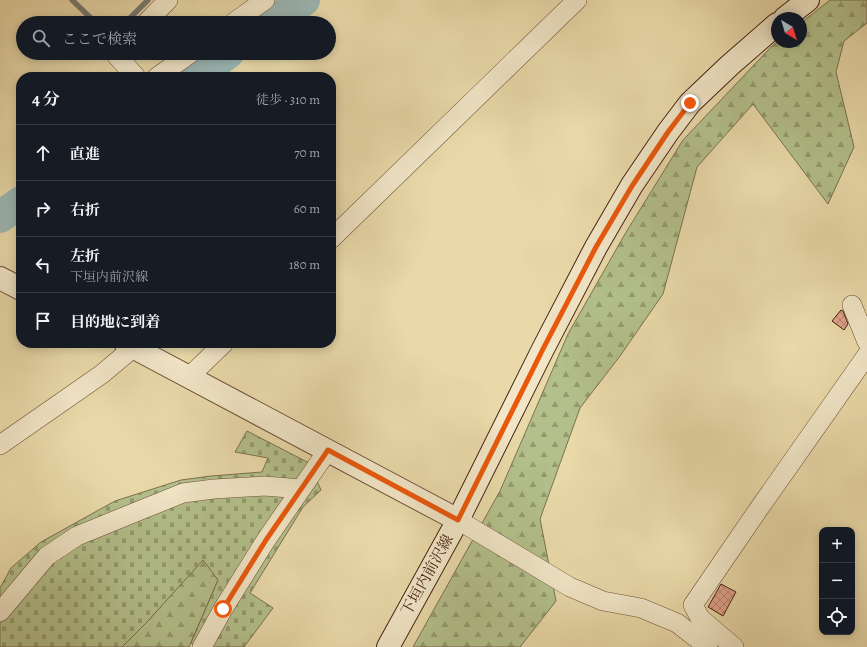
<!DOCTYPE html>
<html lang="ja">
<head>
<meta charset="utf-8">
<style>
	body { margin:0; font-family:Alegreya,"Noto Serif JP",serif; background:#242831; color:#f1f3f6 }
	.controls { position:absolute; right:12px; bottom:12px; display:grid; overflow:hidden; border-radius:8px; box-shadow:0 2px 10px #0003 }
	.controls button { width:36px; height:36px; display:grid; place-items:center; padding:0; border:0; border-bottom:1px solid #363941; background:#171b24; color:#f1f3f6; font:20px sans-serif }
	.compass { position:absolute; left:771px; top:12px; width:36px; height:36px; border-radius:50%; background:#171b24; box-shadow:0 2px 10px #0003; rotate:142deg }
	.stop { position:absolute; width:12px; height:12px; margin:-9px; border:3px solid #ea580c; border-radius:50%; background:#fff }
	.stop.end { background:#ea580c; border-color:#fff; box-shadow:0 1px 4px #0008 }
	.list { margin:0; padding:0; list-style:none }
	h2 { display:flex; justify-content:space-between; align-items:center; height:52px; margin:0; padding:0 16px; font-size:17px }
	h2 small { font-size:13px; font-weight:400; color:#9ea1a6 }
	.list li { display:grid; grid-template-columns:26px 1fr auto; gap:12px; align-items:center; box-sizing:border-box; height:56px; padding:0 16px; border-top:1px solid #363941 }
	.list b { display:block; font-size:15px; white-space:nowrap }
	.list p { margin:0; font-size:13px; white-space:nowrap; color:#9ea1a6 }
	.list em { font-size:13px; font-style:normal; color:#9ea1a6 }
	.icon { flex:none; width:22px; height:22px; fill:none; stroke:currentColor; stroke-width:2; stroke-linecap:round; stroke-linejoin:round }
	.map { position:relative; flex:none; width:867px; height:647px; overflow:hidden }
	.search { position:absolute; background:#171b24; box-shadow:0 2px 10px #0003; left:16px; top:16px; width:320px; height:44px; display:flex; align-items:center; gap:10px; box-sizing:border-box; padding:0 14px; border-radius:22px; color:#9ea1a6; font-size:15px }
	.panel { position:absolute; background:#171b24; box-shadow:0 2px 10px #0003; left:16px; top:72px; width:320px; height:276px; border-radius:16px }
	.map>svg:first-child { display:block }
</style>
</head>
<body>
<div class="map">
<svg width="867" height="647" viewBox="0 0 867 647">
	<defs>
		<pattern id="forest-firs" width="22" height="20" patternUnits="userSpaceOnUse"><rect width="22" height="20" fill="#b3c08b"/><path d="M5 1l3.5 6h-7zM16 11l3.5 6h-7z" fill="#939c70"/></pattern>
		<pattern id="cemetery-stones" width="16" height="16" patternUnits="userSpaceOnUse"><rect width="16" height="16" fill="#b3c08b"/><path d="M2 7V4a2 2 0 0 1 4 0v3zM10 15v-3a2 2 0 0 1 4 0v3z" fill="#939c70"/></pattern>
		<pattern id="building-cross-hatch" width="8" height="8" patternUnits="userSpaceOnUse"><rect width="8" height="8" fill="#e0a28b"/><path d="M0 0l8 8M0 8l8-8" fill="none" stroke="#b78470"/></pattern>
	</defs>
	<rect width="100%" height="100%" fill="#e9d9a9"/>
	<filter id="stains"><feTurbulence type="fractalNoise" baseFrequency=".005" numOctaves="4"/><feColorMatrix values="0 0 0 0 .2 0 0 0 0 .09 0 0 0 0 .02 0 0 0 .5 -.17"/></filter>
	<radialGradient id="worn" r=".72"><stop offset=".6" stop-color="#630" stop-opacity="0"/><stop offset="1" stop-color="#630" stop-opacity=".3"/></radialGradient>
	<g fill="url(#forest-firs)" stroke="#7c7150">
		<path d="M830 0H867V23L844 41 836 72 854 147 828 204 753 104 697 167 663 294 620 356 580 408 540 519 556 601 520 647H413L500 491 568 334 625 234 683 140 773 45 777 42H801V23Z"/>
		<path d="M203 559 218 580 189 647H122L147 622Z"/>
	</g>
	<path fill="url(#cemetery-stones)" stroke="#7c7150" d="M247 431 309 463 321 490 303 507 250 593 273 608 244 647H199L191 643 218 580 203 560 147 622 122 647H0V588L11 568 41 542 115 501 181 480 211 476 262 472 268 458 235 452Z"/>
	<g fill="none" stroke-linecap="round" stroke-linejoin="round">
		<g stroke="#797b74" stroke-width="5.5">
			<path d="M72 0 96 23"/>
			<path d="M125 23 148 0"/>
		</g>
		<g stroke="#9cb7b4" stroke-width="32">
			<path d="M271 23 304 0"/>
			<path d="M195 77 228 53"/>
			<path d="M0 217 21 202"/>
		</g>
	</g>
	<g fill="url(#building-cross-hatch)" stroke="#452214">
		<path d="M841 310 843 311 848 324 844 330 832 321Z"/>
		<path d="M721 584 736 592 723 616 708 607Z"/>
	</g>
	<g fill="none" stroke-linecap="round" stroke-linejoin="round">
		<defs>
			<g id="minor">
				<path d="M146 23 168 0"/>
				<path d="M233 23 265 0"/>
				<path d="M118 53 116 55 136 77"/>
				<path d="M157 77 191 53"/>
				<path d="M331 239 577 0"/>
				<path d="M852 305 867 342"/>
				<path d="M189 377 224 343"/>
				<path d="M0 445 102 374 134 347"/>
				<path d="M458 520 570 587 603 601 641 608 677 623 708 647"/>
				<path d="M0 612 47 556 77 536 131 514 183 493 214 489 265 486 301 489"/>
				<path d="M202 647 223 609 266 540 328 450"/>
				<path d="M734 647 700 618 693 605 758 510 867 355"/>
			</g>
			<g id="tertiary">
				<path d="M0 278 21 289"/>
				<path d="M125 343 458 520"/>
			</g>
			<g id="secondary">
				<path d="M785 18 808 0"/>
				<path d="M388 647 458 520 543 349 596 247 632 185 668 132 690 103 730 65 777 24"/>
			</g>
		</defs>
		<use href="#minor" stroke="#6e5039" stroke-width="20"/>
		<use href="#tertiary" stroke="#6e5039" stroke-width="24"/>
		<use href="#secondary" stroke="#452214" stroke-width="24"/>
		<use href="#minor" stroke="#f1e6c7" stroke-width="19"/>
		<use href="#tertiary" stroke="#f1e6c7" stroke-width="22"/>
		<use href="#secondary" stroke="#f1e6c7" stroke-width="22"/>
	</g>
	<g fill="none" stroke-linecap="round" stroke-linejoin="round">
		<path stroke="#ea580c" stroke-width="5" d="M223 609 266 540 328 450 458 520 543 349 596 247 632 186 668 132 690 103"/>
	</g>
	<g text-anchor="middle" stroke-width="3" stroke-linejoin="round" paint-order="stroke">
		<g font-size="15" fill="#452214" stroke="#f1e6c7">
			<text transform="translate(427 575) rotate(-61)" y="5">下垣内前沢線</text>
		</g>
	</g>
	<rect width="100%" height="100%" filter="url(#stains)"/>
	<rect width="100%" height="100%" fill="url(#worn)"/>
</svg>
<div class="controls">
<button>+</button>
<button>−</button>
<button><svg class="icon" aria-label="locate" viewBox="0 0 24 24"><circle cx="12" cy="12" r="6"/><path d="M12 2v4M12 18v4M2 12h4M18 12h4"/></svg></button>
</div>
<svg class="compass" viewBox="-18 -18 36 36"><path d="M0-13l5 13h-10z" fill="#e53935"/><path d="M0 13l5-13h-10z" fill="#9ea1a6"/></svg>
<div class="stop" style="left:223px;top:609px"></div>
<div class="stop end" style="left:690px;top:103px"></div>
<div class="search"><svg class="icon" aria-label="search" viewBox="0 0 24 24"><circle cx="10" cy="10" r="6"/><path d="M15 15l6 6"/></svg>ここで検索</div>
<section class="panel">
<h2>4 分<small>徒歩 · 310 m</small></h2>
<ul class="list">
<li><svg class="icon" aria-label="ahead" viewBox="0 0 24 24"><path d="M12 20V5M6 11l6-6 6 6"/></svg><div><b>直進</b></div><em>70 m</em></li>
<li><svg class="icon" aria-label="right" viewBox="0 0 24 24"><path d="M7 20v-9h11M14 6l5 5-5 5"/></svg><div><b>右折</b></div><em>60 m</em></li>
<li><svg class="icon" aria-label="left" viewBox="0 0 24 24"><path d="M17 20v-9H6M10 6l-5 5 5 5"/></svg><div><b>左折</b><p>下垣内前沢線</p></div><em>180 m</em></li>
<li><svg class="icon" aria-label="arrive" viewBox="0 0 24 24"><path d="M6 21V4h12l-3 4 3 4H6"/></svg><div><b>目的地に到着</b></div></li>
</ul>
</section>
</div>
</body>
</html>
